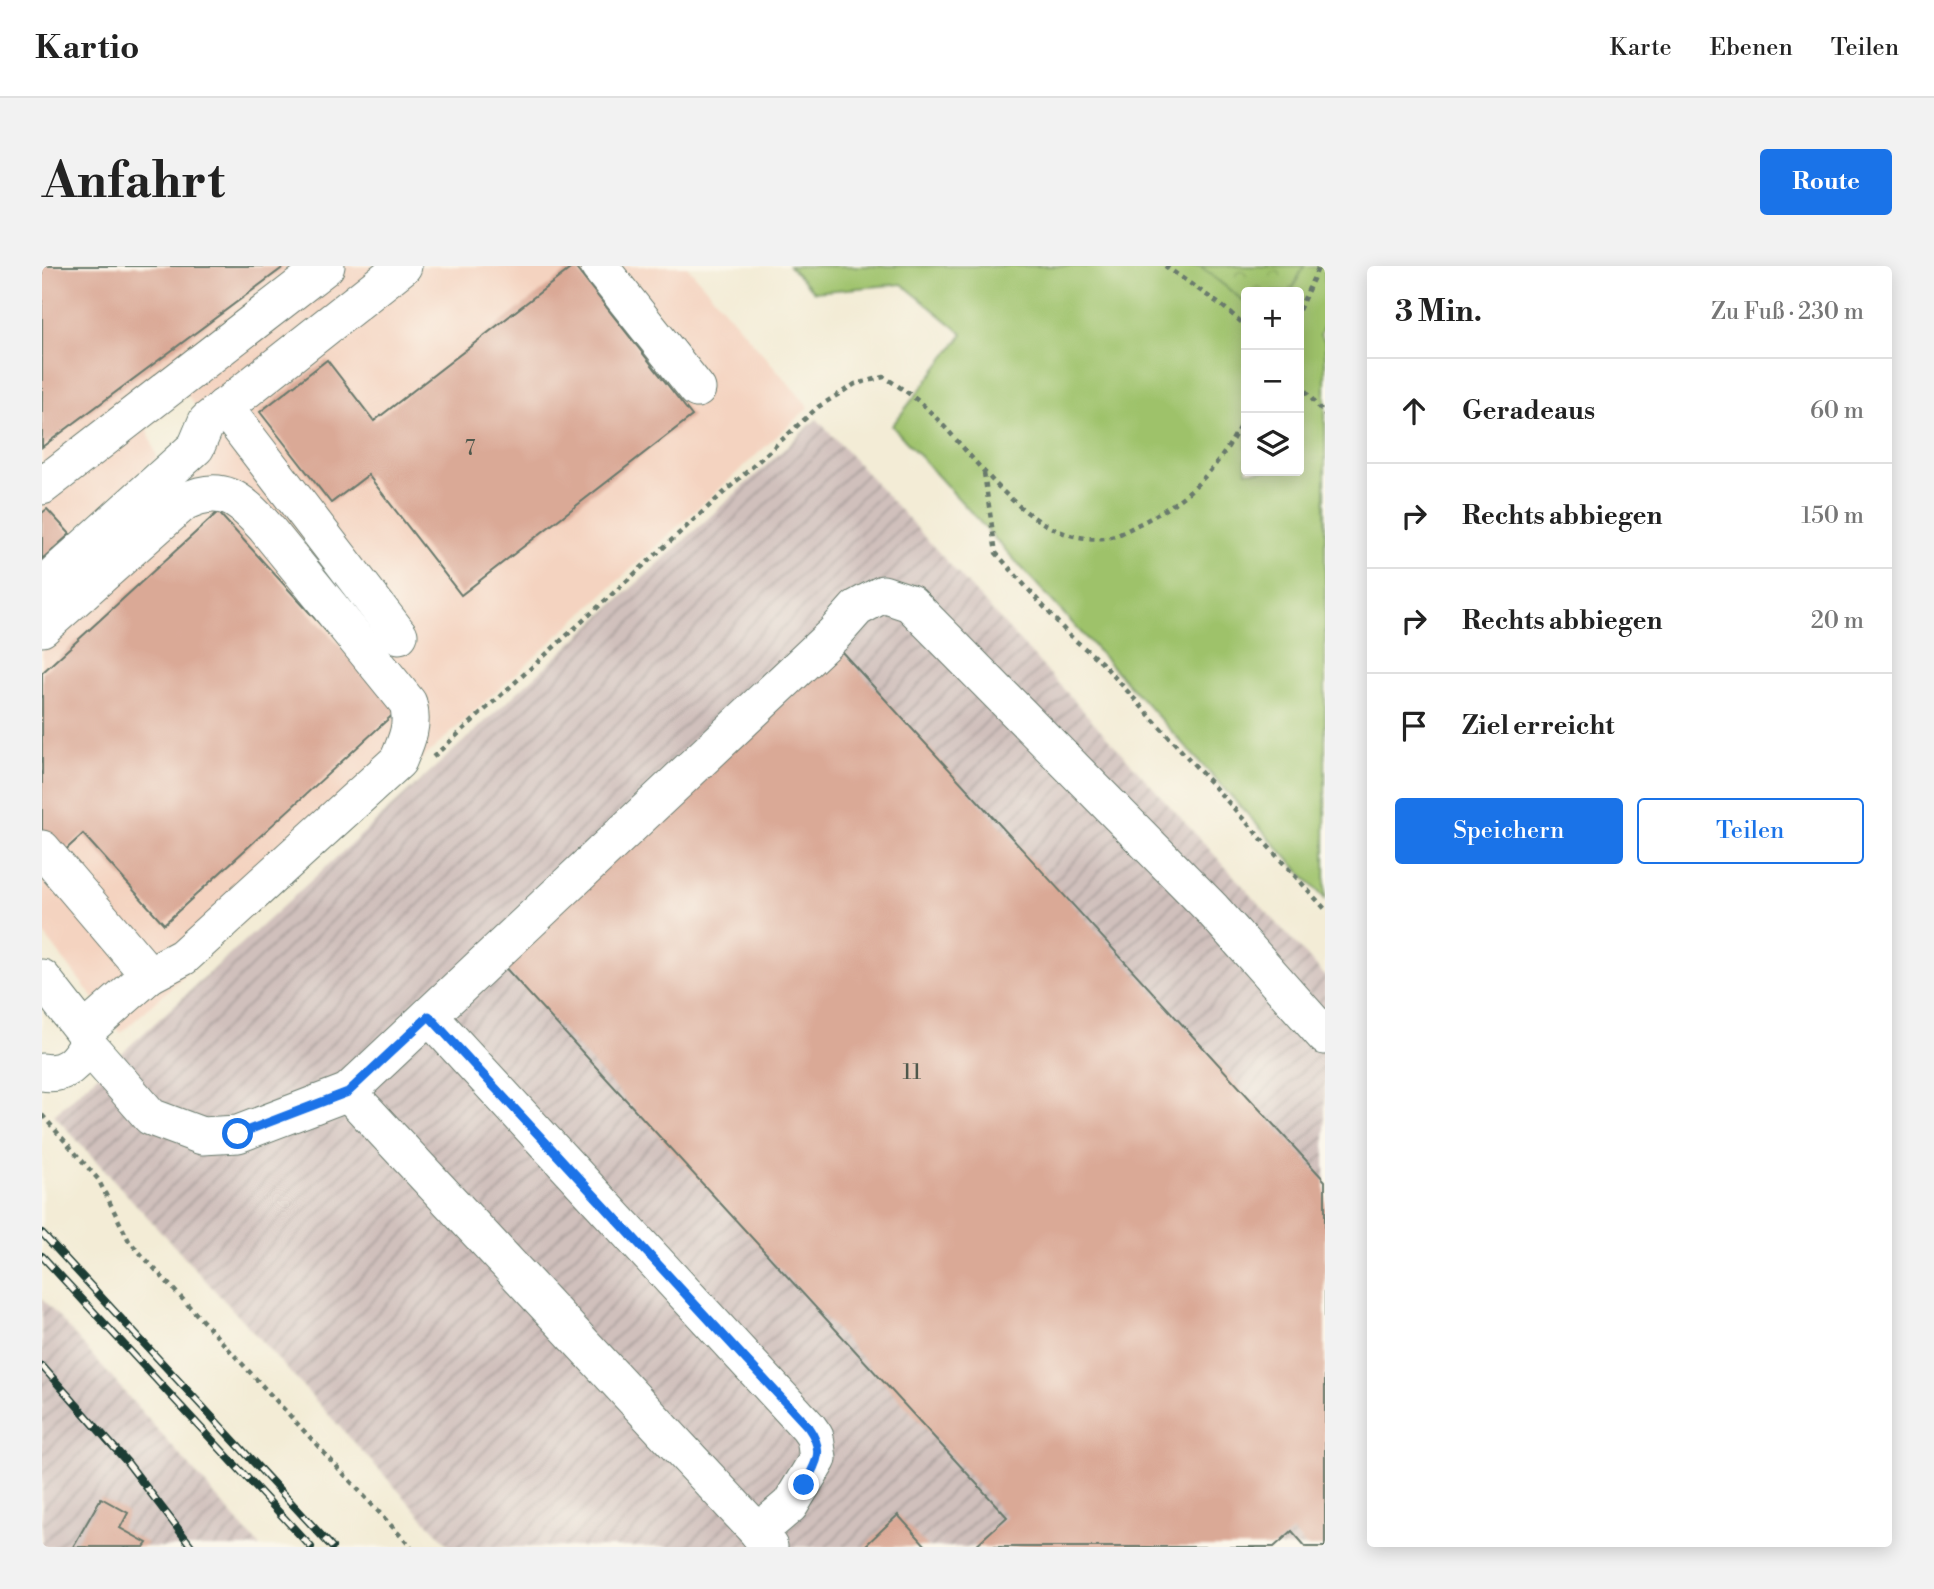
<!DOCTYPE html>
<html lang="de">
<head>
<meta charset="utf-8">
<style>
	body { margin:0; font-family:"Libre Bodoni",serif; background:#f2f2f2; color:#222 }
	.controls { position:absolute; right:21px; top:21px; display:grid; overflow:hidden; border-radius:7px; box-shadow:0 4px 18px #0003 }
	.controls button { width:63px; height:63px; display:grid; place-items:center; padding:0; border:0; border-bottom:2px solid #e0e0e0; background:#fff; color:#222; font:35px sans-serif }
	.stop { position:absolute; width:21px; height:21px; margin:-16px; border:5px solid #1a73e8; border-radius:50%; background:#fff }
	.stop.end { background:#1a73e8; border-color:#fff; box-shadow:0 2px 7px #0008 }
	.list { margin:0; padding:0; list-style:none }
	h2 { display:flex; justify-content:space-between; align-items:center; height:91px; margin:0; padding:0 28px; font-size:30px }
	h2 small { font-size:23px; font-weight:400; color:#767676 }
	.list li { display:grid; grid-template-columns:46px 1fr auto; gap:21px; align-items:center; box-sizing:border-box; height:105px; padding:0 28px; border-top:2px solid #e0e0e0 }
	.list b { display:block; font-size:26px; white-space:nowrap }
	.list em { font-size:23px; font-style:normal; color:#767676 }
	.actions { display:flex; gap:14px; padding:21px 28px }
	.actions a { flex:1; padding:16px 0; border:2px solid #1a73e8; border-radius:7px; text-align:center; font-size:24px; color:#1a73e8 }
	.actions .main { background:#1a73e8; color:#fff }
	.icon { flex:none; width:38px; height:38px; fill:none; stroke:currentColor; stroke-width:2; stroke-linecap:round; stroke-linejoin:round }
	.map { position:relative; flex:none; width:1283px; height:1281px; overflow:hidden; border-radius:7px }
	header { display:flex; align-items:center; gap:42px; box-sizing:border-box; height:98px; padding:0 35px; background:#fff; border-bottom:2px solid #e0e0e0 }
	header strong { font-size:33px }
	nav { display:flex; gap:38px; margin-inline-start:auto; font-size:24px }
	.intro { display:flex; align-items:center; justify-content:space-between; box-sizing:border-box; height:168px; padding:0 42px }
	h1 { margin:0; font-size:49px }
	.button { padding:18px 32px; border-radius:7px; background:#1a73e8; color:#fff; font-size:24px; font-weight:700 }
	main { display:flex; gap:42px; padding:0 42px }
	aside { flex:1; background:#fff; border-radius:7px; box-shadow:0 4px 18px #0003 }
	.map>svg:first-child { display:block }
</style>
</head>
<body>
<header>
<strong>Kartio</strong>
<nav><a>Karte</a><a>Ebenen</a><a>Teilen</a></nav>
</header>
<div class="intro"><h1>Anfahrt</h1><a class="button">Route</a></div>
<main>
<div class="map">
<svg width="1283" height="1281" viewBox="0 0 1283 1281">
	<defs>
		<pattern id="industrial-furrows" width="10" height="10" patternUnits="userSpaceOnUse" patternTransform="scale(1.75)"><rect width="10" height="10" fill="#d0c0bc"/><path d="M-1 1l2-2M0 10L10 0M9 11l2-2" fill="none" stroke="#a89d9a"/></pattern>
		<pattern id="park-crowns" width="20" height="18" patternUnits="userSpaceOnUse" patternTransform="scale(1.75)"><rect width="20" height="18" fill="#9ec26b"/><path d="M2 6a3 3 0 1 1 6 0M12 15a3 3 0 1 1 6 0" fill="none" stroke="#809f59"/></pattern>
	</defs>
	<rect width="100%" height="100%" fill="#fbf7ec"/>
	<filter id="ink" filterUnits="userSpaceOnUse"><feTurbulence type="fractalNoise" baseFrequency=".0143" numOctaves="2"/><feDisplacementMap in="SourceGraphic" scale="14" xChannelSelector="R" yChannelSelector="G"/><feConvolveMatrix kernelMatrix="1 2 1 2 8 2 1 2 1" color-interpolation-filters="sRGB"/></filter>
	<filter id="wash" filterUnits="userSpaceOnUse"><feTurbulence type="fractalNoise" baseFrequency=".00686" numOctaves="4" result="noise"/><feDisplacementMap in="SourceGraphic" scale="28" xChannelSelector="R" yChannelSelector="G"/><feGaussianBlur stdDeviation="1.57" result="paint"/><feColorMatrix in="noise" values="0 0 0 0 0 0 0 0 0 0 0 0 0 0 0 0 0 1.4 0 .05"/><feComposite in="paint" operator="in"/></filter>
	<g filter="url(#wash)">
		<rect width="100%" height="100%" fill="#f3ecd6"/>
		<path fill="#f4d3c0" d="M0 0H645L767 141 79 767 0 666V339L179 173 145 129 105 163 115 191 0 295Z"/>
		<g fill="url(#industrial-furrows)">
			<path d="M775 153 1283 710V1281H408L12 849Z"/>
			<path d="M0 1032 218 1281H0Z"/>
		</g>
		<path fill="#9ec26b" stroke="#5e8050" stroke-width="2" fill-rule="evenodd" d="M747 0H1283V57L1278 69 1283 75V633L850 160 921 68 860 18 772 26ZM1204 26H1257V205H1204Z"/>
		<path fill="url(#park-crowns)" stroke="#5e8050" stroke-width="2" d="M1158 0H1262L1249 26H1204V37Z"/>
		<g id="blocks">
			<g fill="#daa996">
				<path d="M0 0H243L0 181Z"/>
				<path d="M532 0 650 150 419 329 326 209 289 237 218 146 285 94 332 155Z"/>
				<path d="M5 243 28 268 0 293V247Z"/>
				<path d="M176 246 356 444 122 658 41 568 19 588 0 567V407Z"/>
				<path d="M799 385 1283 915V1281H1264L1250 1265 1232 1281H932L965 1251 458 696Z"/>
				<path d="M59 1232 86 1247 78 1262 105 1277 102 1281H31Z"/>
				<path d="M856 1249 885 1281H822L843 1261Z"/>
			</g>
		</g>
	</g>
	<g filter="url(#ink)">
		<use href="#blocks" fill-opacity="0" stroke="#697a6d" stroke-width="2"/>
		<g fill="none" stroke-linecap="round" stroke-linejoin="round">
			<defs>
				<g id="minor">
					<path d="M557 0 655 123"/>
					<path d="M182 141 357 369"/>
					<path d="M0 220 284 0"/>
					<path d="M0 320 154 181 165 155 361 0"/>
					<path d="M0 362 142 236C180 217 198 233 224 262L366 437C372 459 365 474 356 495L141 691 107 709"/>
					<path d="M0 583 107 709 42 766"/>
					<path d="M0 712 42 766 45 778 109 851 160 870 196 868 306 826 792 368 815 342 841 328 868 337 1170 643 1283 770"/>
					<path d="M387 750 766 1161 773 1171 776 1193 748 1239 716 1266"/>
					<path d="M0 806C23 810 35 797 45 778"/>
					<path d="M306 826 716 1266 727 1281"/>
				</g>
			</defs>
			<use href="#minor" stroke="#697a6d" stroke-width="39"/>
			<g stroke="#697a6d" stroke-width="4.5" stroke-dasharray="5 5" stroke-linecap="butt">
				<path d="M1123 0 1179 39 1204 60"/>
				<path d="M1257 44 1277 0"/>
				<path d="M1257 117 1283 149"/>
				<path d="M942 207 954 287 1027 369 1059 396 1283 643"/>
				<path d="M391 491 776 141 813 118 842 111C858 121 872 130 885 143 935 189 988 285 1069 271 1077 269 1086 264 1093 260 1125 245 1155 223 1176 195 1187 181 1195 165 1204 150"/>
				<path d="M0 849 56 913 87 975 369 1281"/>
			</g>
			<use href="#minor" stroke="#fff" stroke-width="37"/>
			<defs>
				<g id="rail">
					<path d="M0 967 290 1281"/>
					<path d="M0 990 269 1281"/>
					<path d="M0 1100 85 1196 150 1281"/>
				</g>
			</defs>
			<use href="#rail" stroke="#1f3d34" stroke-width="8"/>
			<use href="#rail" stroke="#fbf7ec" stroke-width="5" stroke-dasharray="16" stroke-linecap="butt"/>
		</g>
	</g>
	<g fill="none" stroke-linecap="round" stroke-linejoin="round" filter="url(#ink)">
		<path stroke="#1a73e8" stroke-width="9" d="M196 868 306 826 387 750 766 1161C783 1185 775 1196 762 1219"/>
	</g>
	<g text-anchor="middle" stroke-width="6" stroke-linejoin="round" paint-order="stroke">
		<g font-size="21" fill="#4e584c">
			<text x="428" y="189">7</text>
			<text x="870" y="813">11</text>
		</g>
	</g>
</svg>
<div class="controls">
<button>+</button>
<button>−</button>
<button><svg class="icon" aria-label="layers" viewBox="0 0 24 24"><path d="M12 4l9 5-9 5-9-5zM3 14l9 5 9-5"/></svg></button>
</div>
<div class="stop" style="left:196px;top:868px"></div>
<div class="stop end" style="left:762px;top:1219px"></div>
</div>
<aside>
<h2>3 Min.<small>Zu Fuß · 230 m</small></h2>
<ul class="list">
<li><svg class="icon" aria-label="ahead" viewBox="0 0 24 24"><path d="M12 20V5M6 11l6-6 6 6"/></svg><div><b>Geradeaus</b></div><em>60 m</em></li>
<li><svg class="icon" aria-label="right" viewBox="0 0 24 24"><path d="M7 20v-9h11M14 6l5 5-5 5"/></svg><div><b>Rechts abbiegen</b></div><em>150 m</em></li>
<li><svg class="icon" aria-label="right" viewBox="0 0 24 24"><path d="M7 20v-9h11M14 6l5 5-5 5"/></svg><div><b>Rechts abbiegen</b></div><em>20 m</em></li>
<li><svg class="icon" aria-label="arrive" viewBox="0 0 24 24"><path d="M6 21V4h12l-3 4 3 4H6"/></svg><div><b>Ziel erreicht</b></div></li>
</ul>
<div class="actions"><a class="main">Speichern</a><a>Teilen</a></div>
</aside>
</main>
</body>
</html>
